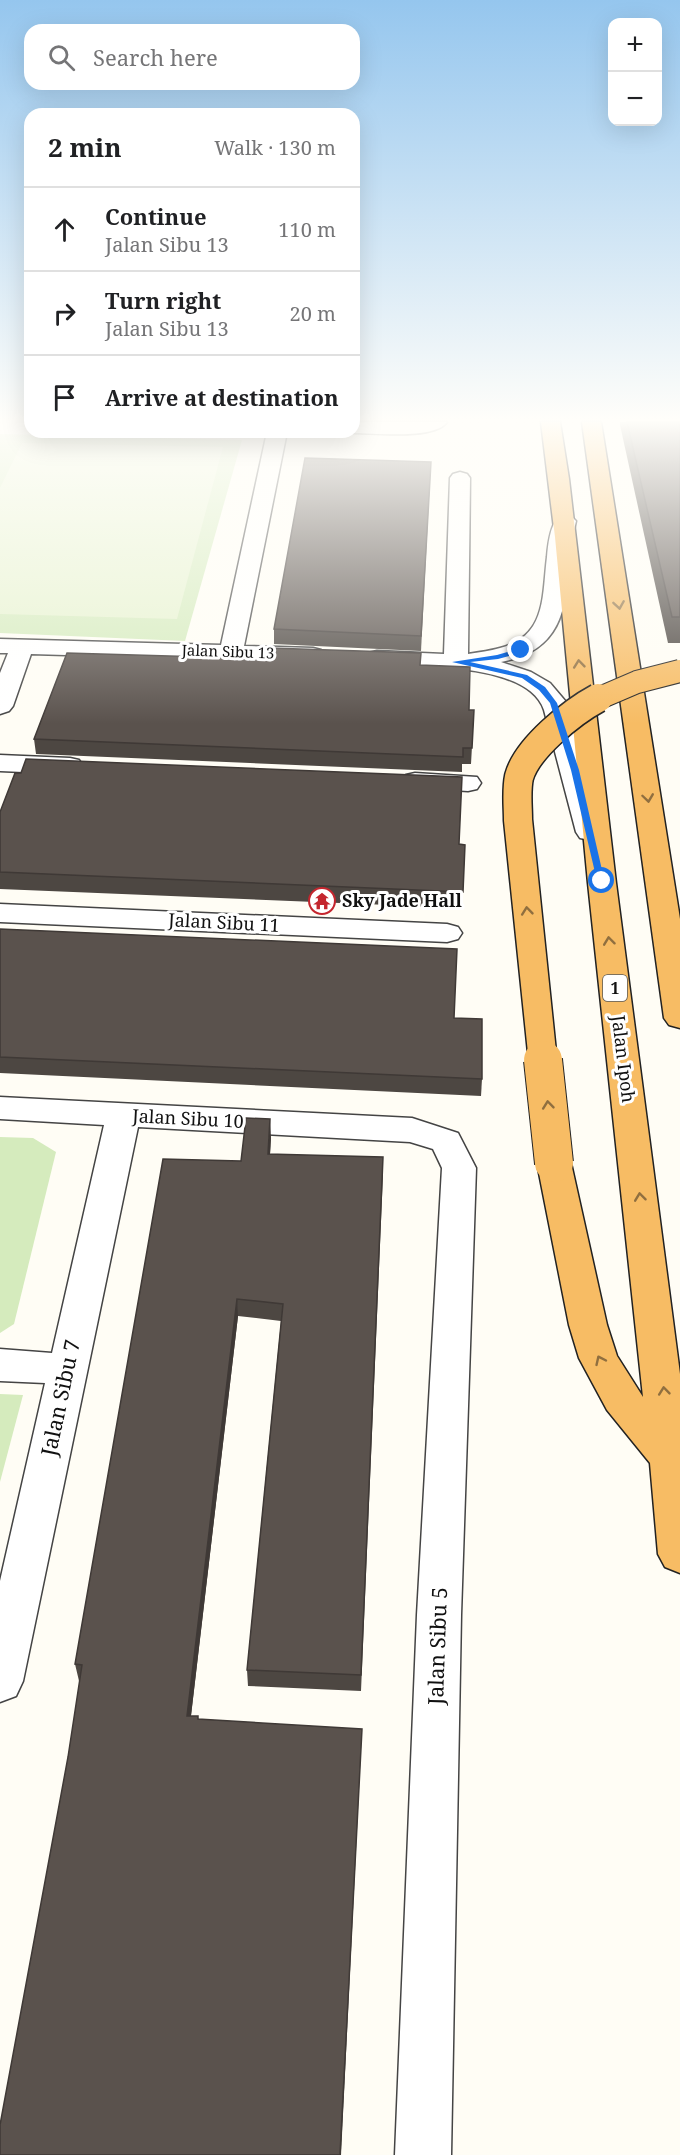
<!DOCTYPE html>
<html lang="en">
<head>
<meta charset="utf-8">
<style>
	body { margin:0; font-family:"Noto Serif",serif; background:#f6f6f6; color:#202124 }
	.controls { position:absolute; right:18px; top:18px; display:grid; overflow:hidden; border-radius:12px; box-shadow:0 6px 24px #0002 }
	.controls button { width:54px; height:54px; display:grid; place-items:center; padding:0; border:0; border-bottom:2px solid #e0e0e0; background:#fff; color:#202124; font:30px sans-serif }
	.stop { position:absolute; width:18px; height:18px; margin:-14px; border:4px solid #1a73e8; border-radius:50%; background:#fff }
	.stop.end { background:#1a73e8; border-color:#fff; box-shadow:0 2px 6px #0008 }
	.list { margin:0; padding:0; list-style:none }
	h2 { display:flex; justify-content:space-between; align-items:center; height:78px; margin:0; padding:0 24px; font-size:26px }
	h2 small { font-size:20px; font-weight:400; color:#757577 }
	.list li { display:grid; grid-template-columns:39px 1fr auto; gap:18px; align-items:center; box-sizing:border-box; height:84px; padding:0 24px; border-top:2px solid #e0e0e0 }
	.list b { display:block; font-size:22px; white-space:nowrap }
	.list p { margin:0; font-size:20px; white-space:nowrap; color:#757577 }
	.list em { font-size:20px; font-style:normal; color:#757577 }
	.icon { flex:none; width:33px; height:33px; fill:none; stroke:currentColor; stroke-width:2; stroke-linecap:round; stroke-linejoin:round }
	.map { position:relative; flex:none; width:680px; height:2155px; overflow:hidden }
	.search { position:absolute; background:#fff; box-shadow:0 6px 24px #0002; left:24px; top:24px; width:336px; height:66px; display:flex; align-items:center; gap:15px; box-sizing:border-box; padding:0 21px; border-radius:18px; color:#757577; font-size:22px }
	.panel { position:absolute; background:#fff; box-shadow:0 6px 24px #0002; left:24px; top:108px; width:336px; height:330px; border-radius:18px }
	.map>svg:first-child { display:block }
</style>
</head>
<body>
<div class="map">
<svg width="680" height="2155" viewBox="0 0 680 2155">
	<rect width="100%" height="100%" fill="#fffdf5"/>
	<g fill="#d5ebbd">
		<path d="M0 434 242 440 185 641 0 633Z"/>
		<path d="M0 1137 33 1138 56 1152 14 1324 0 1333Z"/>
		<path d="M0 1394 23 1395 0 1482Z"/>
	</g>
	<path fill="#e6f2cf" d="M22 443 223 447 177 619 0 614V488Z"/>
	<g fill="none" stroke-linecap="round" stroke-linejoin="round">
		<defs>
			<g id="minor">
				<path d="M354 422H447C434 440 375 433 354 433L351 432H354Z"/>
				<path d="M267 432H287L244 646 313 648 321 650 325 655 321 660 313 662 31 654 13 706 9 711 0 714V673L8 653H0V639L221 645Z"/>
				<path d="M460 472 467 474 470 478 468 654C479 652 490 651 500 648 547 636 542 596 547 557 548 544 550 527 558 517L565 515 572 517 576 521C562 582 580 647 501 662L531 672 550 683 567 703 604 832 600 838 590 840 580 838 576 832 544 710C528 662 418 667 377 665L368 663 365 658 368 653 377 651 444 654 450 478 453 474Z"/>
				<path d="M0 755 70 758 79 760 83 766 79 772 70 774 0 771Z"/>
				<path d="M415 773 477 777 481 783 477 789 468 791 406 787 402 781 406 775Z"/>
				<path d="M0 904 447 924 458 927 462 933 458 939 447 942 0 922Z"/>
				<path d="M0 1097 412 1118 458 1133 476 1168 461 1615 451 2155H395L417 1615 442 1168 433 1149 410 1142 138 1127 23 1681 16 1696 0 1702V1581L45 1383 0 1381V1349L52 1353 104 1125 0 1119Z"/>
			</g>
			<g id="trunk">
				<path d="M541 422H560L569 479 616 883 680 1374V1573L665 1567 658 1554 650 1463 607 1410 579 1358 569 1325 537 1163 542 1154 554 1151 566 1154 571 1163 607 1325 617 1356 643 1397 588 883 555 537Z"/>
				<path d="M582 422H601L680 919V1028L669 1025 664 1018Z"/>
			</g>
		</defs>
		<use href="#minor" stroke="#444" stroke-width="3"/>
		<use href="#trunk" stroke="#222" stroke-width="3"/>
		<use href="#minor" fill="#fff" fill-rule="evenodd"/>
		<use href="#trunk" fill="#f7bc64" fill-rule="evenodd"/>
		<defs>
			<path id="trunk-bridge-far2" d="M595 700 637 682 680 671"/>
			<path id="trunk-bridge-far1" d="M543 1062 518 820C518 806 516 791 519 777 527 748 572 712 598 698"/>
			<path id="trunk-bridge" d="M543 1060 554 1163"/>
		</defs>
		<use href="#trunk-bridge-far2" stroke="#222" stroke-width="24" stroke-linecap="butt"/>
		<use href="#trunk-bridge-far1" stroke="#222" stroke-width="31" stroke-linecap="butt"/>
		<use href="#trunk-bridge" stroke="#222" stroke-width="40" stroke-linecap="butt"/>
		<use href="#trunk-bridge-far2" stroke="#f7bc64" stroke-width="22"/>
		<use href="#trunk-bridge-far1" stroke="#f7bc64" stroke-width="28"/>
		<use href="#trunk-bridge" stroke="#f7bc64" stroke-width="38"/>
	</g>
	<g fill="#4d4742">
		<path d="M620 422H680V643H668L620 425Z"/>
		<path d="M431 462 421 651 274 644V629Z"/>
		<path d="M269 659 420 665 469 710H474L471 764H462V772L36 754 34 739Z"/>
		<path d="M0 812 465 845 462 908 0 889Z"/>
		<path d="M0 929 454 1018 482 1079 481 1096 0 1073Z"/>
		<path d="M271 1137 270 1154 383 1174 361 1691 248 1686 247 1670 281 1321 238 1316 191 1716 199 1719 361 1745 68 1757 80 1681H79L75 1664 241 1161Z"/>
	</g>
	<g fill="#3f3936">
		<path d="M270 1119 271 1137 269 1171 268 1154Z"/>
		<path d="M237 1299 238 1316 189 1732 187 1716Z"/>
		<path d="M362 1729 341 2155H340Z"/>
	</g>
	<g fill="#5a524d" stroke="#3f3936" stroke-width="1.5">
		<path d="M627 422H680V617H672Z"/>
		<path d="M305 458 431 462 421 636 274 629Z"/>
		<path d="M270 648 421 653 420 665 470 667 469 710H474L472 748H463V757L34 739 67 653 269 659Z"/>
		<path d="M26 759 462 777 459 844 465 845 463 892 0 872V812L15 773H21Z"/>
		<path d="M0 929 457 949 454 1018 482 1019V1079L0 1057Z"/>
		<path d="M246 1118 270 1119 268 1154 383 1157 361 1675 247 1670 283 1304 237 1299 187 1716H198V1719L362 1729 340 2155H0V2125L68 1757 82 1665 75 1664 163 1159 241 1161Z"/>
	</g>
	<defs><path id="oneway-chevron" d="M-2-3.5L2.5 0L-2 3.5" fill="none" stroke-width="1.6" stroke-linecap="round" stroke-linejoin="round" transform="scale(1.5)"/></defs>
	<g stroke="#906f3f">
		<use href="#oneway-chevron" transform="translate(619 605) rotate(81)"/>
		<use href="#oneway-chevron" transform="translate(579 664) rotate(-96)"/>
		<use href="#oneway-chevron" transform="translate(648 798) rotate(82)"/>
		<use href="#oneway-chevron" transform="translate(527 911) rotate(-96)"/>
		<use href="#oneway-chevron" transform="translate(609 941) rotate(-97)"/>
		<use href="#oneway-chevron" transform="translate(548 1105) rotate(-96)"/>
		<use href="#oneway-chevron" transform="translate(640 1197) rotate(-97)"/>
		<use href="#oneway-chevron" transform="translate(600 1360) rotate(-115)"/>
		<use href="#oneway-chevron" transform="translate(664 1391) rotate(-96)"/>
	</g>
	<linearGradient id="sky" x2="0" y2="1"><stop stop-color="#95c6ee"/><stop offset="0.58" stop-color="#fffefa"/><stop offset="1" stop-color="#fffefa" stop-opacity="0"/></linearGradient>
	<rect width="680" height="724" fill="url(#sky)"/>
	<path fill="#1a73e8" d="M521 648 523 652 498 659 470 662 527 675 545 687 557 703 579 770 605 883 597 881 571 770 550 703 539 690 522 678 452 662 497 655Z"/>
	<defs>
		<symbol id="temple-ring" viewBox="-11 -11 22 22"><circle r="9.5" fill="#fff" stroke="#c4262e" stroke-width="1.5"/><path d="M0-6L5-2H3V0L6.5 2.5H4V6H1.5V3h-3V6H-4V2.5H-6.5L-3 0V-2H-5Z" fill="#c4262e"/></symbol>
	</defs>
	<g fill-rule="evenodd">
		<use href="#temple-ring" x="307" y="886" width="30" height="30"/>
	</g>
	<g text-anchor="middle" stroke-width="6" stroke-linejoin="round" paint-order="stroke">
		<g font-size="15" fill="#111" stroke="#fff">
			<text transform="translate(228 652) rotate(2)" y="5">Jalan Sibu 13</text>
		</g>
		<rect fill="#fff" stroke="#585858" stroke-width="1.5" x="603" y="975" width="24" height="26" rx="4.5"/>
		<g font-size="16" font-weight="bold" fill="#111">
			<text x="615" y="994">1</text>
		</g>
		<g font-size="18" font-weight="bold" fill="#111" stroke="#fff" text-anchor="start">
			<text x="342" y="907">Sky Jade Hall</text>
		</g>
		<g font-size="18" fill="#111" stroke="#fff">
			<text transform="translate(224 923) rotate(3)" y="6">Jalan Sibu 11</text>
			<text transform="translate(623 1059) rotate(83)" y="6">Jalan Ipoh</text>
			<text transform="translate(188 1119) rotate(3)" y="6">Jalan Sibu 10</text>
		</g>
		<g font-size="21" fill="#111" stroke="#fff">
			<text transform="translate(61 1398) rotate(-78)" y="7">Jalan Sibu 7</text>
			<text transform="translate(438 1646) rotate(-88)" y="7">Jalan Sibu 5</text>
		</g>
	</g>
</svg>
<div class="controls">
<button>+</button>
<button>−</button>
</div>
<div class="stop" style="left:602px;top:881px"></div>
<div class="stop end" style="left:521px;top:650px"></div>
<div class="search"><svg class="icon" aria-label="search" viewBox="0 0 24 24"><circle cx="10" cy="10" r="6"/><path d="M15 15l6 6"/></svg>Search here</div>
<section class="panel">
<h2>2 min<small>Walk · 130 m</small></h2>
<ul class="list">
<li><svg class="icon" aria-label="ahead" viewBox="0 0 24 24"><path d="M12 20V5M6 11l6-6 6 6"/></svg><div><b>Continue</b><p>Jalan Sibu 13</p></div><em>110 m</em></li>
<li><svg class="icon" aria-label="right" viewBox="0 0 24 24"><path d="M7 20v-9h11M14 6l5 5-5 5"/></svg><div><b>Turn right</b><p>Jalan Sibu 13</p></div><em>20 m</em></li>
<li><svg class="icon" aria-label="arrive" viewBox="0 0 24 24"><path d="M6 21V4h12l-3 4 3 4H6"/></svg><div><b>Arrive at destination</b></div></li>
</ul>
</section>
</div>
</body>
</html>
